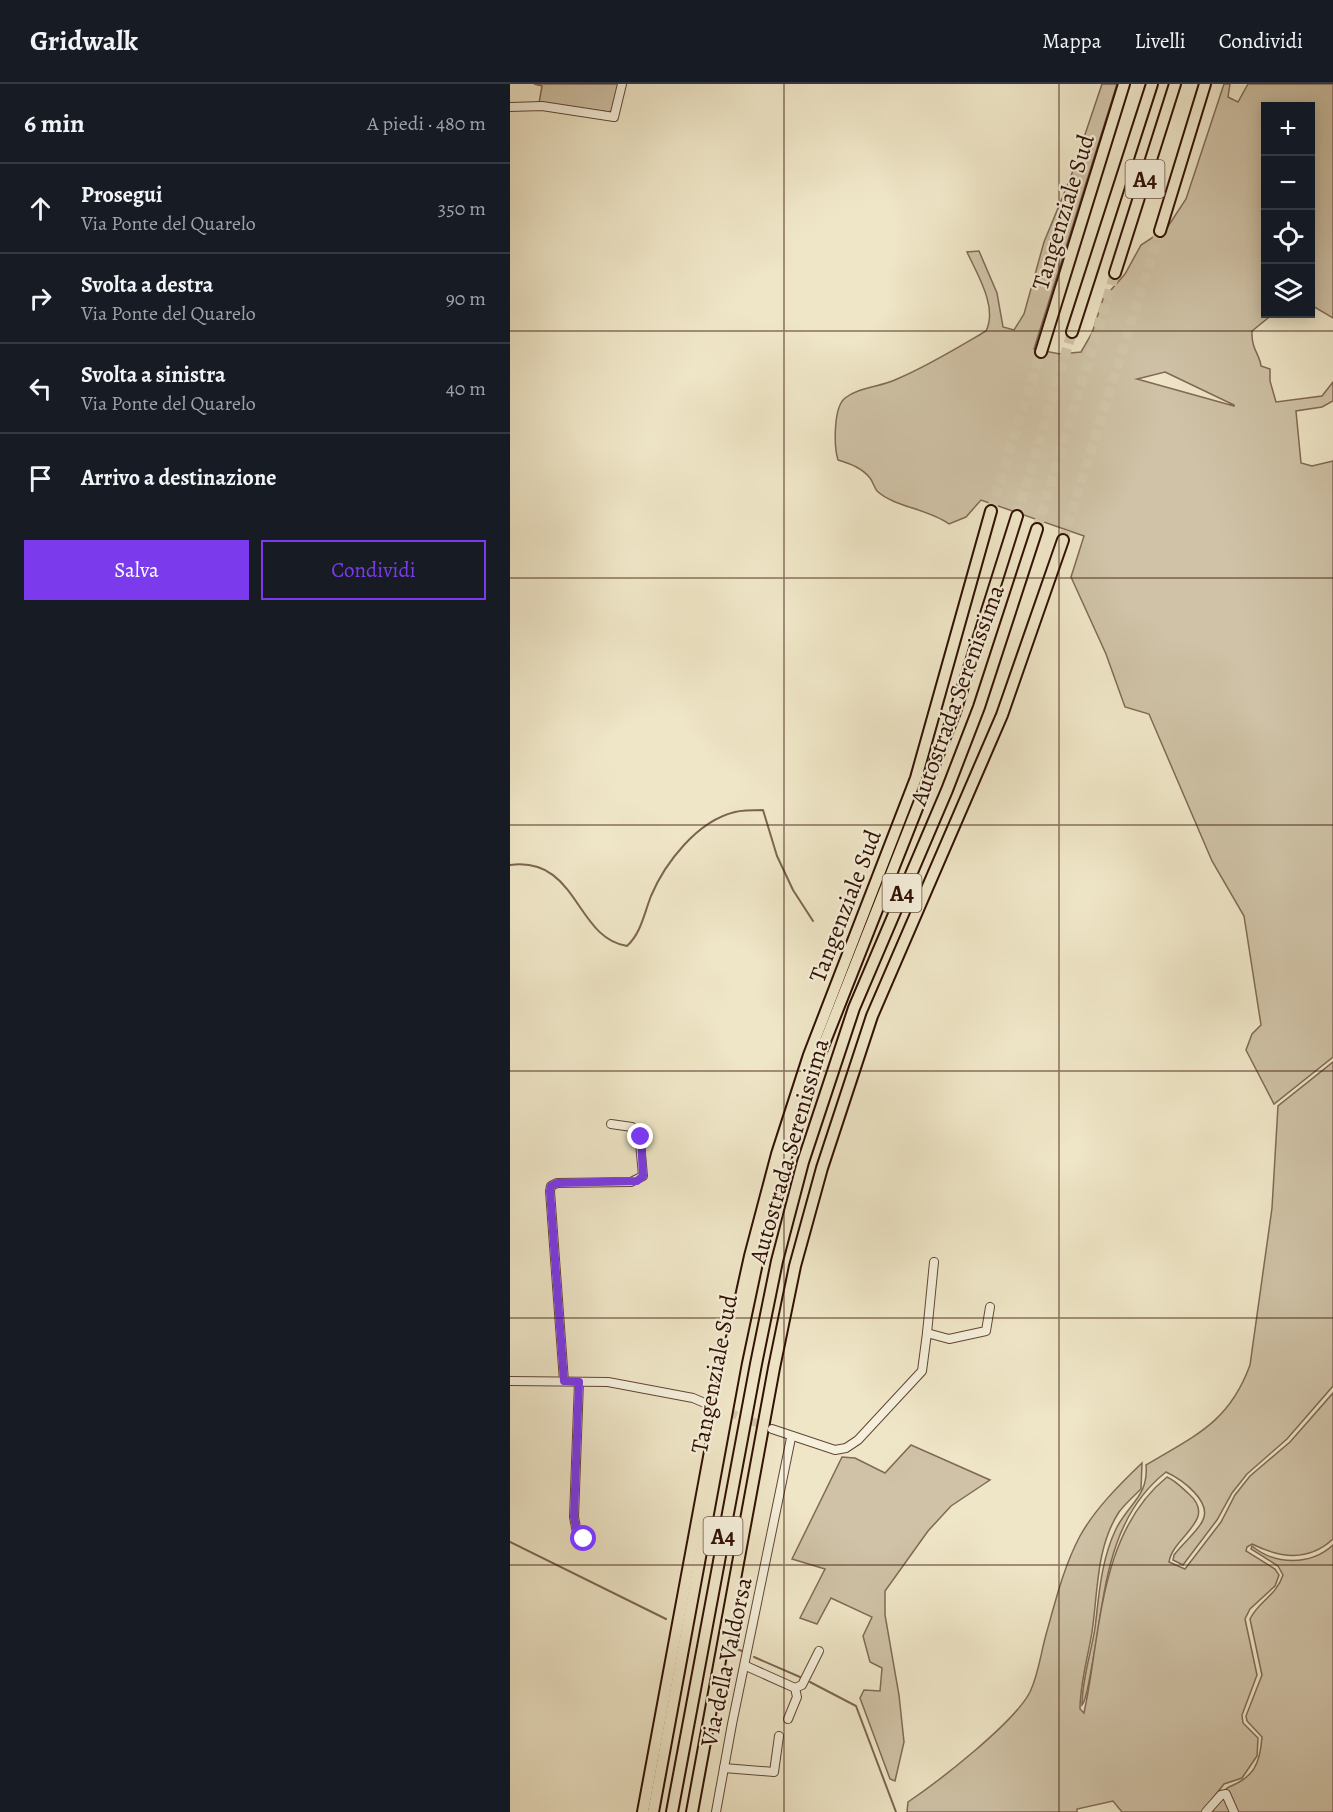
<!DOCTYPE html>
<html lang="it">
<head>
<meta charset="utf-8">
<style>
	body { margin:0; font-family:Alegreya,serif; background:#242831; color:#f1f3f6 }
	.controls { position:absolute; right:18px; top:18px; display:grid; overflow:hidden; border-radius:0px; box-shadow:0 3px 15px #0003 }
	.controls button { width:54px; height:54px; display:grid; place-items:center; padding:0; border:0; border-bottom:2px solid #363941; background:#171b24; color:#f1f3f6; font:30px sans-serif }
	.stop { position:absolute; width:18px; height:18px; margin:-14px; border:4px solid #7c3aed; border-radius:50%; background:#fff }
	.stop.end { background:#7c3aed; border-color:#fff; box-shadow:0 2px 6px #0008 }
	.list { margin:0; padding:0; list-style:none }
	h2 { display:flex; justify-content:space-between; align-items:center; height:78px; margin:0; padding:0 24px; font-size:26px }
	h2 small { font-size:20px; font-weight:400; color:#9ea1a6 }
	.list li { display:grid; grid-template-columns:39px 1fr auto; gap:18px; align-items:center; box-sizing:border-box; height:90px; padding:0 24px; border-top:2px solid #363941 }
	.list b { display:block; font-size:22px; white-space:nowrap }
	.list p { margin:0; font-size:20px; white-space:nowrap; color:#9ea1a6 }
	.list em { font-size:20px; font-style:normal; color:#9ea1a6 }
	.actions { display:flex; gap:12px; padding:18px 24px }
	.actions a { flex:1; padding:14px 0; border:2px solid #7c3aed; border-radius:0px; text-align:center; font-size:21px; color:#7c3aed }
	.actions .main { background:#7c3aed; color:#fff }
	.icon { flex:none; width:33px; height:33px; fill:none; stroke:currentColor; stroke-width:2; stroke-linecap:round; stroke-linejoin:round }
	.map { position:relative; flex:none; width:823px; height:1728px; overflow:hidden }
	header { display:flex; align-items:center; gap:36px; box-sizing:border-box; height:84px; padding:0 30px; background:#171b24; border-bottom:2px solid #363941 }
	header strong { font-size:28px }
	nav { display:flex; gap:33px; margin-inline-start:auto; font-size:21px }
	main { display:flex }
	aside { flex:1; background:#171b24 }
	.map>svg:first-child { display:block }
</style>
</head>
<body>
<header>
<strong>Gridwalk</strong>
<nav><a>Mappa</a><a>Livelli</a><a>Condividi</a></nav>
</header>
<main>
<aside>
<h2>6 min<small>A piedi · 480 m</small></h2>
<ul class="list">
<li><svg class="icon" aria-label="ahead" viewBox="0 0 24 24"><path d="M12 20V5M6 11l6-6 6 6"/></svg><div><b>Prosegui</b><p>Via Ponte del Quarelo</p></div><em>350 m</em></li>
<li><svg class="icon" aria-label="right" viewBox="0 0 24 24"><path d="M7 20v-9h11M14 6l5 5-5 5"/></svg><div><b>Svolta a destra</b><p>Via Ponte del Quarelo</p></div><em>90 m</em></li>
<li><svg class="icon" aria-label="left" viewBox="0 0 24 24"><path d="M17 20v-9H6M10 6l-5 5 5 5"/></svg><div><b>Svolta a sinistra</b><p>Via Ponte del Quarelo</p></div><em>40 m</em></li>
<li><svg class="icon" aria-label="arrive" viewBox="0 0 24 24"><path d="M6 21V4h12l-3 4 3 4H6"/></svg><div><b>Arrivo a destinazione</b></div></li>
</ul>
<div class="actions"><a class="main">Salva</a><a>Condividi</a></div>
</aside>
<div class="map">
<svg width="823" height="1728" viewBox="0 0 823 1728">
	<rect width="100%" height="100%" fill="#efe6c7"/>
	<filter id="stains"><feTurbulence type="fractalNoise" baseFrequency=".00333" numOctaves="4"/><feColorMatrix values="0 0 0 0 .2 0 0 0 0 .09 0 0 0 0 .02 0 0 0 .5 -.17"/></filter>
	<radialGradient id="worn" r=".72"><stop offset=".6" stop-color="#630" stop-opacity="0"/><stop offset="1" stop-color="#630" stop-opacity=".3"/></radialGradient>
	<g fill="#cfc2a6" stroke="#806955" stroke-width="1.5" fill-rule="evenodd">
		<path d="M24 0H109L102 27 99 28 29 19 32 2Z"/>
		<path d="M592 0H607L524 265 550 270 571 268 582 249 593 215 615 190 631 161 657 144 676 115 714 0H720L718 13 728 18 738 0H823V234L801 221 800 22H756V230H763L742 247C741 265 750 271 751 282L760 285V297L766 318 812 312 823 298V317L812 323 786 327 791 379 802 382 823 377V973L764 1020 736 966 742 950 751 941 734 832 702 777 639 630 615 623 596 570 561 493 574 452 471 416 456 433 439 440C419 425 384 423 367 407 364 403 363 398 360 394 352 384 341 380 328 376 324 363 323 324 335 314 349 303 371 303 387 295 418 282 447 264 476 247 488 223 467 190 457 168L469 167 487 209 493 243 504 246 514 230 534 158 560 95ZM655 288 724 321V322L627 295Z"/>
		<path d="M823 978V1302L777 1355 737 1390 722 1409 707 1436 673 1481 663 1476 664 1471C672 1460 685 1450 692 1438 704 1418 671 1395 656 1388 594 1437 595 1517 581 1587 579 1597 576 1617 572 1621 572 1595 581 1570 585 1544 589 1511 591 1476 606 1445 618 1420 639 1412 636 1381 684 1352 719 1339 740 1281L762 1124 768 1022Z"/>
		<path d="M823 1309V1455C798 1478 770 1474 742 1460L737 1463 736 1467 765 1485 769 1491 765 1502 740 1525 735 1535 747 1591 732 1631 733 1639 748 1654 747 1672 732 1694 714 1700 692 1728H612L603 1717 567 1725V1728H397L398 1718C429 1697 504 1639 520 1608 529 1589 531 1567 537 1547 546 1515 554 1482 570 1452 585 1425 609 1401 632 1379L631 1405C624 1412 615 1420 609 1428 586 1463 588 1508 582 1548 578 1573 570 1599 570 1625L574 1629C591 1551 588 1449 657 1393 666 1397 672 1404 679 1410 708 1436 663 1452 659 1478L675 1485 711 1438 725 1411 740 1392 780 1358Z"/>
		<path d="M401 1361 480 1396 441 1422 418 1447 375 1507V1531L389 1611 394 1658 385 1697 380 1695 350 1614 354 1606 370 1607 372 1584 360 1578 353 1552 362 1533 321 1514 307 1540 290 1534 315 1485 282 1475 332 1373 345 1374 375 1389Z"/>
		<path d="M823 1461V1728H698C703 1722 712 1706 719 1703 744 1693 750 1680 752 1653L737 1637 736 1632 752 1591 740 1535C749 1517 766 1512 773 1491L768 1482 741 1465 742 1462C765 1481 800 1482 823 1461Z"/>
	</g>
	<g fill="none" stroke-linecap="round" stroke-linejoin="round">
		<g stroke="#7c6551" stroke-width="2">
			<path d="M0 781C68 772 65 854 117 862 131 849 134 830 141 812 155 779 187 737 225 728 233 726 244 726 253 726L267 772 283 806 303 837"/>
			<path d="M0 1458 156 1535"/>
			<path d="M222 1563 232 1567"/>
			<path d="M244 1573 290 1593"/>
			<path d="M300 1598 346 1622 386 1728"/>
		</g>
		<path stroke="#d2c6aa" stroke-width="8" stroke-dasharray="8 4" stroke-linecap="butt" d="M197 1320 257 1343"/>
		<g stroke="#d2c6aa" stroke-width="10" stroke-dasharray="10 5" stroke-linecap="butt">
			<path d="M481 427 531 268"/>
			<path d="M507 432 562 248"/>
			<path d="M527 445 605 189"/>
			<path d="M553 456 650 147"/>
		</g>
		<defs>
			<g id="minor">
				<path d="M0 23 32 22 104 33 112 0"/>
				<path d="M417 1249 424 1178"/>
				<path d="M0 1297 98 1298 183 1314 197 1320"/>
				<path d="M54 1297 40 1107 41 1102 47 1099 121 1098 133 1092 129 1048 122 1043 101 1040"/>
				<path d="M69 1298 64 1433 67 1449 74 1455"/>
				<path d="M262 1345 325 1366 336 1364 348 1356 412 1287 417 1249 439 1255 476 1247 480 1223"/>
				<path d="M236 1582 285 1604 287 1613 278 1635"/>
				<path d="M285 1604 292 1601 309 1567"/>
				<path d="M214 1684 264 1688 269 1652"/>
				<path d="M206 1728 222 1640 281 1354"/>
				<path d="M696 1728 711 1711 716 1710 724 1728"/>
			</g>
			<g id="highway">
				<path d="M650 147 695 0"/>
				<path d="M605 189 665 0"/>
				<path d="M562 248 642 0"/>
				<path d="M531 268 614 0"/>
				<path d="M133 1728 217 1276 240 1172 267 1070 299 971 406 694 481 427"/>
				<path d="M143 1728 226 1278 248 1174 276 1073 308 975 445 628 507 432"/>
				<path d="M162 1728 246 1280 267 1177 293 1078 344 924 437 706 469 623 527 445"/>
				<path d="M182 1728 264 1284 285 1182 312 1084 362 932 492 631 553 456"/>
			</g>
		</defs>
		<use href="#minor" stroke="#604635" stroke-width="10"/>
		<use href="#highway" stroke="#311004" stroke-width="14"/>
		<use href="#minor" stroke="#f5efdb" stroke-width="8"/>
		<use href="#highway" stroke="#efe6c7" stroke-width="10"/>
	</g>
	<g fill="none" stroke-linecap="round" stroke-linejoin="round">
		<path stroke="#7c3aed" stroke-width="8" d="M74 1455 67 1449 64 1433 69 1298 54 1297 40 1107 41 1102 47 1099 127 1097 133 1092 131 1053"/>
	</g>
	<path fill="none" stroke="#311004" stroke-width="1.5" stroke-opacity="0.55" d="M274 0V1728M549 0V1728M0 247H823M0 494H823M0 741H823M0 987H823M0 1234H823M0 1481H823"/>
	<g text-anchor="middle" stroke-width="4.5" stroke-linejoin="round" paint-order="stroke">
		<g fill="#f5efdb" stroke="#6c5344" stroke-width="1.5">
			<rect x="615.5" y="76" width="39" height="38" rx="4.5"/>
			<rect x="372.5" y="790" width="39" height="38" rx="4.5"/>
			<rect x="193.5" y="1433" width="39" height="38" rx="4.5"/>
		</g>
		<g font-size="22" font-weight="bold" fill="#311004">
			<text x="635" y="103">A4</text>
			<text x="392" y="817">A4</text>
			<text x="213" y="1460">A4</text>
		</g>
		<g font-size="24" fill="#311004" stroke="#f5efdb">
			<text transform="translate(553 128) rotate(-73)" y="8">Tangenziale Sud</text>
			<text transform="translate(447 611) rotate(-70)" y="8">Autostrada Serenissima</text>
			<text transform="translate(335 822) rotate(-69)" y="8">Tangenziale Sud</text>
			<text transform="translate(279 1067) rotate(-74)" y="8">Autostrada Serenissima</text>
			<text transform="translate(204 1290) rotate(-79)" y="8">Tangenziale Sud</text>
			<text transform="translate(216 1578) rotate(-78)" y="8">Via della Valdorsa</text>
		</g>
	</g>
	<rect width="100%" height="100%" filter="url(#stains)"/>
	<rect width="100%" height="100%" fill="url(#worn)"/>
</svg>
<div class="controls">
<button>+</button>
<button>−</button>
<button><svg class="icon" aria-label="locate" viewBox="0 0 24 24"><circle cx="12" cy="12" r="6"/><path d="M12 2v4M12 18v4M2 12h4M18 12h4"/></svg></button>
<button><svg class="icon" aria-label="layers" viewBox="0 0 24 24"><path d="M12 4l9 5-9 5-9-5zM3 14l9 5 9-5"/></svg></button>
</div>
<div class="stop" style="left:74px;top:1455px"></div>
<div class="stop end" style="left:131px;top:1053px"></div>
</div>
</main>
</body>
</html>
